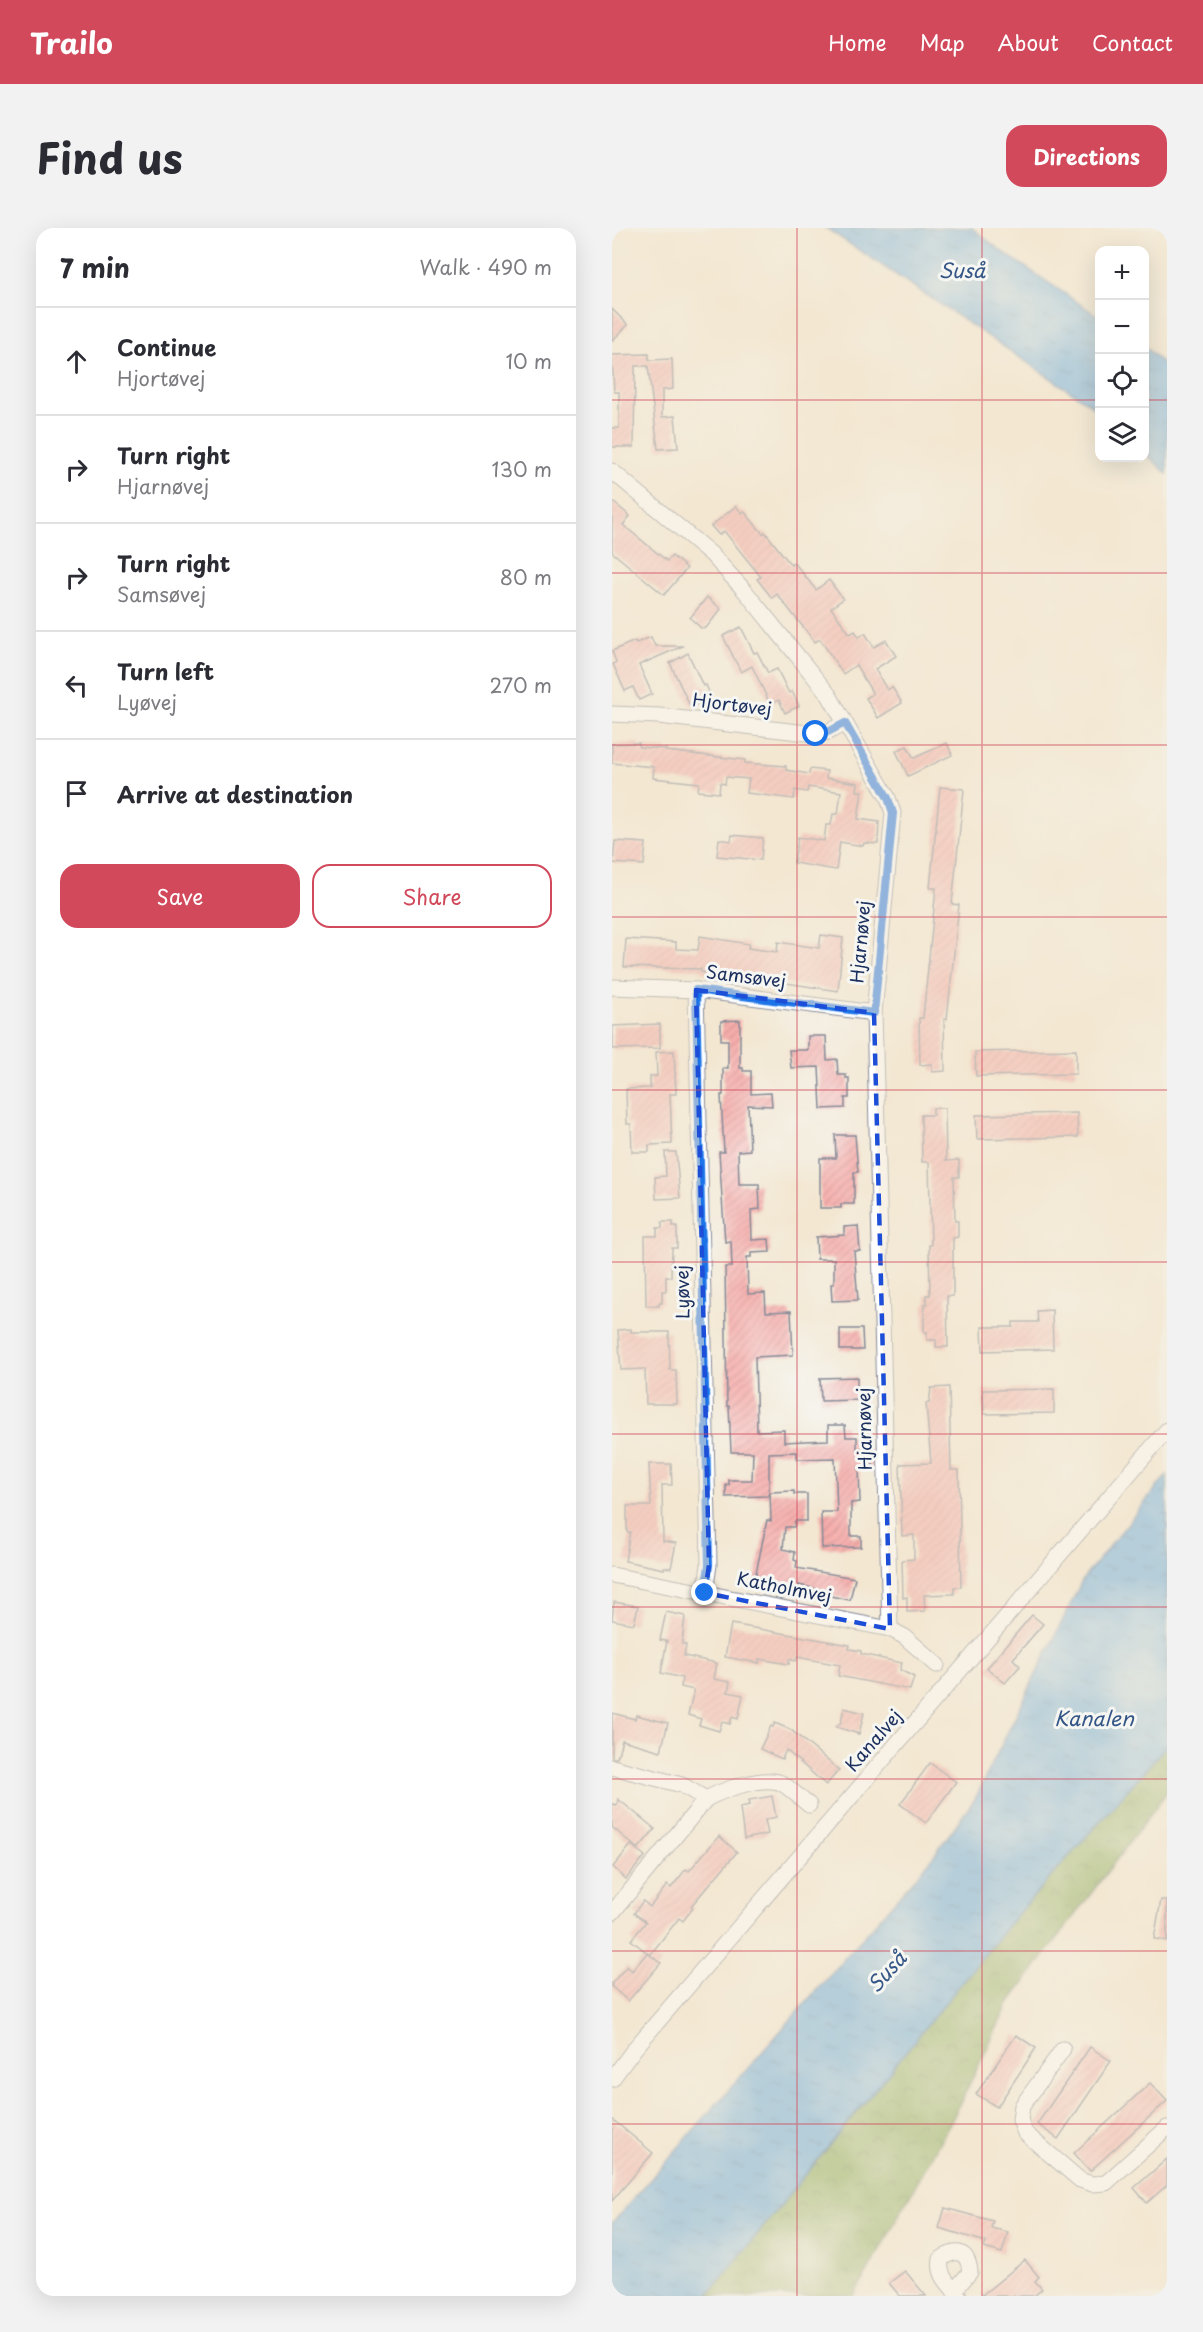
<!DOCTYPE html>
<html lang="en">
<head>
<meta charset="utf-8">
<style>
	body { margin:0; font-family:"Playpen Sans",sans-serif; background:#f2f2f3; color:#2b2b33 }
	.controls { position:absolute; right:18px; top:18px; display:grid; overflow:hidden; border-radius:12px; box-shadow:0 6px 24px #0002 }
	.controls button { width:54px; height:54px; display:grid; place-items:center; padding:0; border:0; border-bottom:2px solid #e1e1e2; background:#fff; color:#2b2b33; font:30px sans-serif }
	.stop { position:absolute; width:18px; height:18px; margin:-14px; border:4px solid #1a73e8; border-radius:50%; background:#fff }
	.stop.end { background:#1a73e8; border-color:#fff; box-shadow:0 2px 6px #0008 }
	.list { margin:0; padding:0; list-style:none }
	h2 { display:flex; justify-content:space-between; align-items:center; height:78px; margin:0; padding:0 24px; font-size:26px }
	h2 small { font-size:20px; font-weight:400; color:#7c7c81 }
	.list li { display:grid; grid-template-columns:39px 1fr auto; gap:18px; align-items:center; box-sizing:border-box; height:108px; padding:0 24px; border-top:2px solid #e1e1e2 }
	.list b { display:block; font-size:22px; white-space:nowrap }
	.list p { margin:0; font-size:20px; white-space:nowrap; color:#7c7c81 }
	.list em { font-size:20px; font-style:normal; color:#7c7c81 }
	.actions { display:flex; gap:12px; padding:18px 24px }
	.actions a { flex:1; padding:14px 0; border:2px solid #d1495b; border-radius:18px; text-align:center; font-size:21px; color:#d1495b }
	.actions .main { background:#d1495b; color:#fff }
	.icon { flex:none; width:33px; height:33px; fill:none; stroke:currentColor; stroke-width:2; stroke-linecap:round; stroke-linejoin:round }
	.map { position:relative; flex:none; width:555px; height:2068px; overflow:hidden; border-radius:18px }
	header { display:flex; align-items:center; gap:36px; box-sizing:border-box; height:84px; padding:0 30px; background:#d1495b; color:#fff }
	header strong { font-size:28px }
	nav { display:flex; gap:33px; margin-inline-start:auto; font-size:21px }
	.intro { display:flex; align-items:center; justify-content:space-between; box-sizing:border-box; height:144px; padding:0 36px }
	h1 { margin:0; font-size:42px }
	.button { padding:15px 27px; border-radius:18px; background:#d1495b; color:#fff; font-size:21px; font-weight:700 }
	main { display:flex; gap:36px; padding:0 36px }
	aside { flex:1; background:#fff; border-radius:18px; box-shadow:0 6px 24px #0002 }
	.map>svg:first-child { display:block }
</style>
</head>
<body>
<header>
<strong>Trailo</strong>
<nav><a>Home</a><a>Map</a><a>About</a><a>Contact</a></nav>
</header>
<div class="intro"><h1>Find us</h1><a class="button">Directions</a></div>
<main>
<aside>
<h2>7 min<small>Walk · 490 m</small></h2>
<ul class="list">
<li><svg class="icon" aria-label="ahead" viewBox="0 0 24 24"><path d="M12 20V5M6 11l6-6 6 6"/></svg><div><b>Continue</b><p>Hjortøvej</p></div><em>10 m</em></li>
<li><svg class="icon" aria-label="right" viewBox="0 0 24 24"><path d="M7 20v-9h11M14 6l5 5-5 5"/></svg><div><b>Turn right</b><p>Hjarnøvej</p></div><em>130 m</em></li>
<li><svg class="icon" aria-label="right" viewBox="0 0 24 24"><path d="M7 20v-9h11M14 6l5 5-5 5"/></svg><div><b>Turn right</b><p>Samsøvej</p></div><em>80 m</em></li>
<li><svg class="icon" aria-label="left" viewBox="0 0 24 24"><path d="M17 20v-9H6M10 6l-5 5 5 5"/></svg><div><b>Turn left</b><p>Lyøvej</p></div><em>270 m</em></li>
<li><svg class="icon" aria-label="arrive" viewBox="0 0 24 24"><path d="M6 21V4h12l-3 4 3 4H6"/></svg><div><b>Arrive at destination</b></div></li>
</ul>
<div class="actions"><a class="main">Save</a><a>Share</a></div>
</aside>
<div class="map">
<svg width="555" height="2068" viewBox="0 0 555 2068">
	<defs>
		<pattern id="forest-crowns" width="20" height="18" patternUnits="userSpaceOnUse" patternTransform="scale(1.5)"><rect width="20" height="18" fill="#8fb063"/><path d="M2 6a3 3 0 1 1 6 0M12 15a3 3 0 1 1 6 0" fill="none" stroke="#749055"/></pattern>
		<pattern id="water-ripples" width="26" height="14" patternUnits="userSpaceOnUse" patternTransform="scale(1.5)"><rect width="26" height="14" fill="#6eb0e3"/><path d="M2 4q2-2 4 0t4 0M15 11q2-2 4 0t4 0" fill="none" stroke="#5a90bb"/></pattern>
		<pattern id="building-hatch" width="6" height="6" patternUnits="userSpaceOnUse" patternTransform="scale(1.5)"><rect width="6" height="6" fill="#f7aeab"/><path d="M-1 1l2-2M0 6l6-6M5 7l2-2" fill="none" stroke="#d39696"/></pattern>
	</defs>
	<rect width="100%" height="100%" fill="#f6f6f2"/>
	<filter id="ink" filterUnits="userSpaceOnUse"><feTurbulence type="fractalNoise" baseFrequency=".0167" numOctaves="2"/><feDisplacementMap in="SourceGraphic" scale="12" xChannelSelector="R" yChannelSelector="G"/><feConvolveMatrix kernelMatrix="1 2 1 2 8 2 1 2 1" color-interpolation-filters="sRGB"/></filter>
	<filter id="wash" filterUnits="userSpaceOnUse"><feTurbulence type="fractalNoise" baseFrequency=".008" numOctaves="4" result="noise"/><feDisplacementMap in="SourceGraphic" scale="24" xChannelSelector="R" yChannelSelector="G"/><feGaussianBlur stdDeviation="1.35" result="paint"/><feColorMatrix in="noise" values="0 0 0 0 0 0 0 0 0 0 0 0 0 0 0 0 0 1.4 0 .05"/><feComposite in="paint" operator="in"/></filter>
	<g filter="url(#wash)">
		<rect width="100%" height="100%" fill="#f3e7d2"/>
		<path fill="url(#forest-crowns)" stroke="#557060" stroke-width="1.5" d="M555 1517V1564L397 1775 341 1890 242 2068H95L398 1695Z"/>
		<g fill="url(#water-ripples)" stroke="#4470a0" stroke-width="1.5">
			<path d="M214 0H360L388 22 487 89V185L476 175Z"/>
			<path d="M533 119 555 140V246L533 225Z"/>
			<path d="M555 1247V1517L398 1695 95 2068H0V1995L318 1633 363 1571 471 1351Z"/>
		</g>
		<g id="blocks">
			<g fill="url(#building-hatch)">
				<path d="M0 81 16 97 0 113Z"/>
				<path d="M37 126V132L60 131 61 161 50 162V189L63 188 66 220 46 221 36 138H23L22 219H0V200H7V164H2L0 127Z"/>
				<path d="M0 273 18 288 11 297 55 333 60 328 75 340 52 367 0 324Z"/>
				<path d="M124 278 130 285 132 283 151 306 153 304 179 337 181 335 185 338 204 362 217 352 231 371 219 380 238 406 243 403 247 409 253 405 262 419 274 412 284 428 263 441 275 462 280 459 290 475 266 490 254 470 261 466 244 437 231 446 208 411 203 414 165 366 160 370 145 351 149 349 112 303 107 307 99 298Z"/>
				<path d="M95 369 109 381 94 400H89L78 390Z"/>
				<path d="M129 399 142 425 145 424 156 445 165 441 177 465 180 463 187 478 173 485 167 472 158 476 140 438 129 444 111 408Z"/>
				<path d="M39 409 43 418H71L27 437 40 466 27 472 21 459 13 463 1 436 4 434 0 423 23 413 24 415Z"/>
				<path d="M76 425 91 458 94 457 100 471 86 477 85 475 78 478 58 435Z"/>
				<path d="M27 515V519L54 521V523L133 532V535L174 538V542L197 546 198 541 215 543 214 550 246 555 245 563H250L246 591 267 594 266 616 252 615 251 618 228 614 224 642 182 635 186 609 212 613 214 597H219L221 586H226L229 564 196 559 195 564 183 562 182 571 135 565 137 551 114 549 113 556 108 555 107 565 86 563 87 555 41 550 42 539 0 535V516Z"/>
				<path d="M335 515 340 527 296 548 284 523 295 518 302 530Z"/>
				<path d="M328 559 352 561 340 676 347 677 335 791H332L333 843 320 844V836L308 837 307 790H311L324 660H318Z"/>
				<path d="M120 607 151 610 149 632 105 628 107 611 119 613Z"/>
				<path d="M3 613 34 615 32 637 1 635Z"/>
				<path d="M209 707 231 710 226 763 109 745 108 747 89 744V741L12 739 14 711 64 714V721L86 722 88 708 137 716 136 720 165 724 166 714 207 720Z"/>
				<path d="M128 792V840H131V843H139V866L159 865 160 878 136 877 138 922 126 923 127 956H147L148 981 139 982 140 1012 157 1011 158 1024 139 1025V1029H135L136 1066 153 1065 154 1084 179 1083 181 1127 143 1129 145 1203 172 1202V1214L216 1212V1197H233L234 1209H245V1221H261V1239H247L248 1274 239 1275V1308H249V1319L210 1320 209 1284H225L223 1230 185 1231V1224L157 1225V1268L114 1269V1257H117V1252H140L141 1224H119L117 1178H115L113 1039H120L119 1013 113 1014 107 924H112L109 867H111V840H116V812H109V793Z"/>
				<path d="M48 796V820L1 821V798Z"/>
				<path d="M196 808H214L215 832 225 831 226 847H234V850H237V870H233V880L209 881 207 839 179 840 177 822H196Z"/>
				<path d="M464 822V846L364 848 363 824Z"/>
				<path d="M62 823 64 866H58L60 916 37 917V924H20L19 896H15L14 861 38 860V848H45L44 824Z"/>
				<path d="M321 880H333L334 933 347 932V949H342L343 993H346V1009L341 1010V1068H335L336 1119H324V1112H315V1104H312V1076H315L314 1067H318L317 1017H319L317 934H310L309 887H321Z"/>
				<path d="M465 885 466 909 365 911 364 887Z"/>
				<path d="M223 907H243L246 944H242V976H229V980H208V930H224Z"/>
				<path d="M53 924H64L68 970 44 971 43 949 54 948Z"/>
				<path d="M50 994H61V999H65V1020H60L59 1049H54V1063H50V1075H47V1078H34L33 1008H45V1000H50Z"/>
				<path d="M246 998 248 1023H242L246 1072 220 1073 219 1056H222V1031H205L204 1009 232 1007V999Z"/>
				<path d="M440 1082 441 1121 371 1123 370 1099H401V1094H426L425 1083Z"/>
				<path d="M19 1101V1104H57L58 1142H64L65 1176H34L33 1141 9 1142 6 1102Z"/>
				<path d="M228 1101H250L251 1122H228Z"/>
				<path d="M245 1149V1172L209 1173 208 1150Z"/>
				<path d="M337 1159 339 1242H347L349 1359H342V1366L312 1367 313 1383 295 1384V1369L291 1370 290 1332 302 1331V1307L290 1308 288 1236 319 1235 314 1175H317L319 1160Z"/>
				<path d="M442 1161V1185L372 1186 371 1162Z"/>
				<path d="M37 1236H59L60 1257H50L51 1313 64 1315 59 1340 52 1339V1341L13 1333 18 1304H15V1278H39Z"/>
				<path d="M182 1263V1266H195V1293H183L182 1299H173L171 1321 183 1324 182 1332 185 1333 184 1340 243 1350 238 1372 218 1368 219 1364 187 1357V1363L142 1355 155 1292 159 1293 158 1264Z"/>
				<path d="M2 1374 26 1378 22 1396 0 1392Z"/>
				<path d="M54 1384 73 1388 70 1416 74 1417 72 1428 105 1435 102 1451 118 1454 116 1464 131 1467 126 1491 120 1489 118 1496 110 1494 107 1503 87 1497 89 1491 76 1487 82 1462 69 1459 70 1450 49 1445 55 1413 48 1412Z"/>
				<path d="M420 1387 431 1396 401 1431 408 1438 393 1455 375 1440Z"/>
				<path d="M119 1396 238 1417 237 1421 249 1423V1426L290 1435 288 1442 302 1449 298 1462 226 1448 228 1437 185 1429 184 1433 177 1431V1436L147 1431V1435L113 1429Z"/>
				<path d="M232 1480 252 1485 247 1506 224 1499 229 1494Z"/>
				<path d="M0 1485 23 1491 24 1487 56 1495 49 1523 10 1512 5 1530H0Z"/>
				<path d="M163 1495 179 1502 227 1542 214 1557 174 1522 170 1531 148 1521 159 1498 161 1499Z"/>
				<path d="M318 1535 344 1554 314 1595 288 1576Z"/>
				<path d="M160 1568 164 1589 153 1592 156 1606 132 1611 128 1579 138 1577 137 1572Z"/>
				<path d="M6 1571 43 1601 26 1621 0 1599V1576L5 1577Z"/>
				<path d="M107 1608 125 1624 79 1678 81 1680 71 1693 67 1690 38 1727 19 1712 34 1694 22 1685 31 1673 38 1679 55 1657 59 1660 74 1641 77 1643Z"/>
				<path d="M19 1617 33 1628 14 1651 1 1639Z"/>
				<path d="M549 1672H555V1713L542 1711Z"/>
				<path d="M35 1725 49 1735 16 1773 0 1759V1755L15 1738 20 1743Z"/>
				<path d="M404 1807 424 1820 385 1879 364 1866Z"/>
				<path d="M478 1819 499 1833 446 1911 425 1896Z"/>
				<path d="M538 1855 555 1873 478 1943 462 1925Z"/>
				<path d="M0 1891 41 1925 0 1973Z"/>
				<path d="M555 1931V1957L535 1975 522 1960Z"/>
				<path d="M333 1980 381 1993 379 2000 396 2004 390 2025 372 2020 374 2014 327 2000Z"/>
				<path d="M413 2032 427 2049 423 2053 430 2061 422 2068H369Z"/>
				<path d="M293 2043 314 2068H288L277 2055Z"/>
			</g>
		</g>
	</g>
	<g filter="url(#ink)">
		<use href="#blocks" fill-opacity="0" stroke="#878b98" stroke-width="1.5"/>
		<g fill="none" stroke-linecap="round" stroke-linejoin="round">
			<defs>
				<g id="minor">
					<path d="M0 243 99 326 133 363 217 467 276 570 281 585 262 785 278 1401"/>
					<path d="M0 486 47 488 204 506 216 504 233 495"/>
					<path d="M0 759 84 762 262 785"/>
					<path d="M84 762 97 1337 93 1365"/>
					<path d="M0 1347 278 1401 293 1409 325 1437"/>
					<path d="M0 1539 70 1557 94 1571C111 1562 153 1546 171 1556 180 1562 189 1571 197 1577"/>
					<path d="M0 1685 94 1571"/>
					<path d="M451 1821 410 1878 408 1892 413 1905 468 1952 480 1956 494 1955 555 1900"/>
					<path d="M0 1851 23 1820C199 1614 378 1409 555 1202"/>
					<path d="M342 2063 358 2044C356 2023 345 2020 329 2031 326 2048 337 2056 347 2068"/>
				</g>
			</defs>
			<use href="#minor" stroke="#878b98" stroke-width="17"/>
			<use href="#minor" stroke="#fff" stroke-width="15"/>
		</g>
	</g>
	<g fill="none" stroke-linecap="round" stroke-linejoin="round" filter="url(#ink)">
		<path stroke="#1a73e8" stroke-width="8" d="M93 1365 97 1337 84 762 262 785 281 585 276 570 233 495 216 504 204 506"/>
	</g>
	<path d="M0 0H555V2068H0ZM84 762 262 785 278 1401 93 1365 97 1337Z" fill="#f3e7d2" fill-opacity=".55" fill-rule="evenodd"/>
	<path fill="none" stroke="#1d4ed8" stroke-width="4.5" stroke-dasharray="12 8" stroke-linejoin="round" d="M84 762 262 785 278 1401 93 1365 97 1337Z"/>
	<path fill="none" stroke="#d1495b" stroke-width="1.5" stroke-opacity="0.55" d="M185 0V2068M370 0V2068M0 172H488M532 172H555M0 345H555M0 517H555M0 689H555M0 862H555M0 1034H555M0 1206H555M0 1379H555M0 1551H555M0 1723H555M0 1896H555"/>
	<g text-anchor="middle" stroke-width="6" stroke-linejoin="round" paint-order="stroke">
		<g font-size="18" fill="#1b2f5e" stroke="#f6f6f2">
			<text transform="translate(120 477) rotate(7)" y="6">Hjortøvej</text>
			<text transform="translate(249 714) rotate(-85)" y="6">Hjarnøvej</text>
			<text transform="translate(134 749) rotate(7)" y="6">Samsøvej</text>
			<text transform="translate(71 1064) rotate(-91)" y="6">Lyøvej</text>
			<text transform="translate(253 1201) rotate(-91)" y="6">Hjarnøvej</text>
			<text transform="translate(172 1360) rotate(11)" y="6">Katholmvej</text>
			<text transform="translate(262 1513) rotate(-49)" y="6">Kanalvej</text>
		</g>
		<g font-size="20" font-style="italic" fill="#345686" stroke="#f6f6f2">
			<text x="350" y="50">Suså</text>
			<text x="482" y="1498">Kanalen</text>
			<text transform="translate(275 1744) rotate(-48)" y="7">Suså</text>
		</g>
	</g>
</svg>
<div class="controls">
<button>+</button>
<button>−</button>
<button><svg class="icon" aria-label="locate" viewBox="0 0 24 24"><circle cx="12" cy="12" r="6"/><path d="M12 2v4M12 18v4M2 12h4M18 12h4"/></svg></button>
<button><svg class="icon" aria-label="layers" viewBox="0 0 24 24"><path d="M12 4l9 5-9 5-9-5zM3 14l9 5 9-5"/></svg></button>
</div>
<div class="stop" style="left:204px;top:506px"></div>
<div class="stop end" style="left:93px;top:1365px"></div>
</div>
</main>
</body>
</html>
